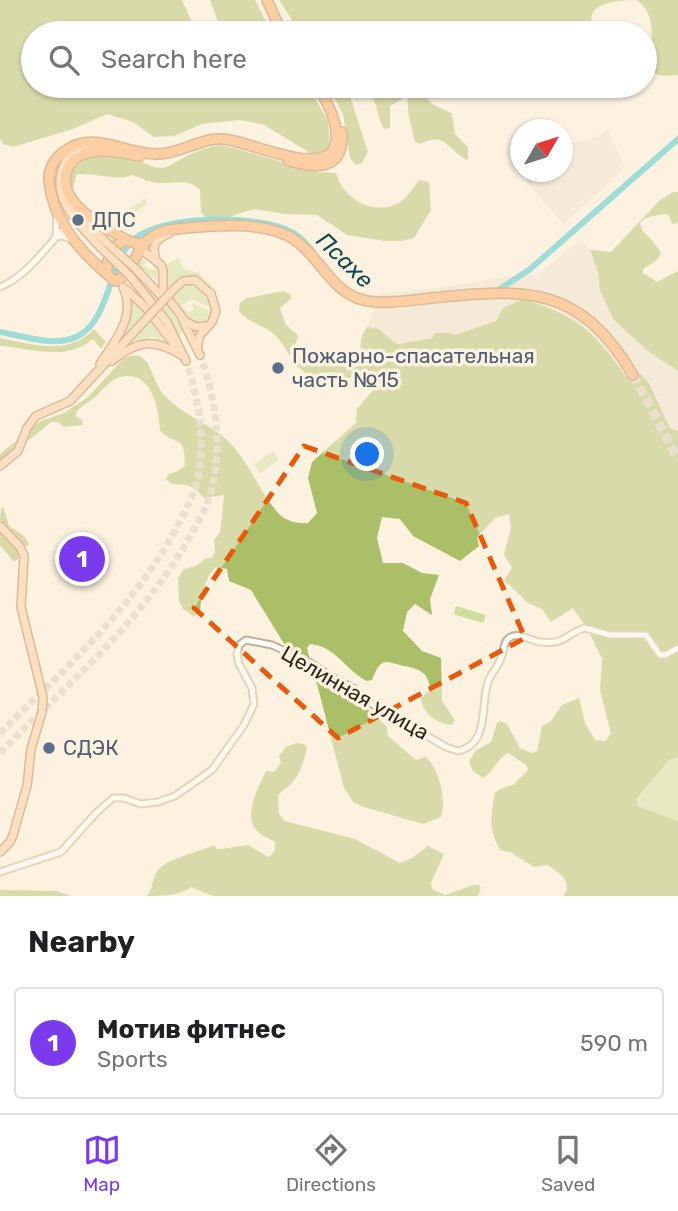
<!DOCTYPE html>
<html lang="en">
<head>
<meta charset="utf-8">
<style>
	body { margin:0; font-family:Rubik,sans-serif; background:#f2f2f2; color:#202124 }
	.compass { position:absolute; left:510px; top:119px; width:63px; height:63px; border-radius:50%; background:#fff; box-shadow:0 2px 5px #0004; rotate:51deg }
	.you { position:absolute; left:368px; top:455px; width:24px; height:24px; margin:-18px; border:5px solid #fff; border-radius:50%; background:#1a73e8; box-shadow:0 0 0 10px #1a73e833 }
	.badge { display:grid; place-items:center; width:46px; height:46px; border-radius:50%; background:#7c3aed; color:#fff; font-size:23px; font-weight:700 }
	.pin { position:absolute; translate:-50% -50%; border:4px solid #fff; box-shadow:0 2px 7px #0006 }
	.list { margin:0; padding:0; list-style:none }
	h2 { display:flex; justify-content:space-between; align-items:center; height:91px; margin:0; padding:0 28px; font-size:30px }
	h2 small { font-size:23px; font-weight:400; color:#757577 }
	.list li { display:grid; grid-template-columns:46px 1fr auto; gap:21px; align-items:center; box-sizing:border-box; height:112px; margin:0 14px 14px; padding:0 14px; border:2px solid #e0e0e0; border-radius:7px }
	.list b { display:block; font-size:26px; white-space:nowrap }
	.list p { margin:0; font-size:23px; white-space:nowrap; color:#757577 }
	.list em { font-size:23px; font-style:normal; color:#757577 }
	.icon { flex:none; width:38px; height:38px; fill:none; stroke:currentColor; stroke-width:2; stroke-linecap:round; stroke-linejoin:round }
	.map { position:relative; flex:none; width:678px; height:896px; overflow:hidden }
	.search { position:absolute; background:#fff; box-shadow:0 2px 5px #0004; left:21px; right:21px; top:21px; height:77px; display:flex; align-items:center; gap:18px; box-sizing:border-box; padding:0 24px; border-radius:38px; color:#757577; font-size:26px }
	.sheet { height:217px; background:#fff }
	nav { display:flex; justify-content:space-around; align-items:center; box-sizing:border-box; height:98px; border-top:2px solid #e0e0e0; background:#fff; font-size:19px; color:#757577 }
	nav a { display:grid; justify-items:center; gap:4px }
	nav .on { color:#7c3aed }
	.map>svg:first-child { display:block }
</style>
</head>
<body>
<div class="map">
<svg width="678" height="896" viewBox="0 0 678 896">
	<rect width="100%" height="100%" fill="#fdf2e0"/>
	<g fill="#ebe1cd">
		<path d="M608 130 625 168 563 224 526 181 528 172H562L563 146 598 136Z"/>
		<path d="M581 240 590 250 598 272 600 291 649 352 678 371V431L671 429 649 382 641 374 626 376 600 342 581 324 556 309 523 299 503 308 496 321 455 335 450 333 410 343 394 342 379 329 367 327 379 294 437 288 498 278 538 274Z"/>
	</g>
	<g fill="#cdde9f">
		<path d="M146 198V204L117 228 91 214 92 212 112 220Z"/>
		<path d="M139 257 147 262 144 265 149 269 155 270 153 264C160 267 160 275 158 281L139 266 141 261Z"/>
		<path d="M178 258 184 269 199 273 216 291 214 293C196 276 187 269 166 289L165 265Z"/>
		<path d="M136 275 165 303 186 331 177 335 161 308Z"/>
		<path d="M190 284 200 289 211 305 207 306 191 299 182 306 189 313 194 309 191 304 193 303 214 313C198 340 182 311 170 296L181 286Z"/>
		<path d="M132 299 147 312 110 355 130 322Z"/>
		<path d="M149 320 170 345 156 342V338L149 337 148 343H136L125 347Z"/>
		<path d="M273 451 279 460 260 473 254 464Z"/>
		<path d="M456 606 486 615 483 623 456 615 454 613Z"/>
		<path d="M678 757V821L637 806 636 799 669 759Z"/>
	</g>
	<g fill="#aabf67">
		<path d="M0 0H182L197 33H33V86H308L328 121 330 147 326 152 312 154 264 125 240 120 202 124 174 136 154 137 133 122 107 114 73 129 13 147 3 144 0 139Z"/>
		<path d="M210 0H255L272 33H222Z"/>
		<path d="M279 0H632C611 2 581 3 595 33H547L531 22 523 26 519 33H293L292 20Z"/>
		<path d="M636 0H678V75C664 76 655 78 647 65 653 46 657 11 636 0Z"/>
		<path d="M328 86H355L351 99 368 152 362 163 356 165 350 158 343 114Z"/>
		<path d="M364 86H397L402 99 390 106V128L384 129C376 114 377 97 364 86Z"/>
		<path d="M407 86H428L425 91C427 107 441 106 452 114L455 134 468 147V159L466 160C445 146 445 132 420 144L415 142 408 112Z"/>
		<path d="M222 145 319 172 336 173C343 196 366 213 392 206 404 203 412 190 419 180L429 182 431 210 414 238 402 241H385L347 235 317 215 285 214 254 209 219 220 206 217 201 213 200 190C188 178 175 184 160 183 151 183 141 178 132 175 121 181 93 173 77 174L72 191C69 181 70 169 80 162 97 151 121 154 139 161 146 163 152 168 160 168 170 168 176 161 185 157 196 151 209 147 222 145Z"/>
		<path d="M673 192H678V223L672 224 669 216 666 214C615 220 655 235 661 254L656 261 643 269V273L657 282 678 271V371L649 352 614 320 600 291 598 272 590 250 611 252 660 200Z"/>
		<path d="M283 291 291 295V299L280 308 286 325 297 334 298 338C289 351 302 367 317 365 323 364 321 361 328 361 334 361 344 367 350 369L364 364C360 351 358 338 367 327L379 329 394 342 399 344 432 338 435 333H451L455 335 496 321 503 308 523 299C579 316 592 330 626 376L641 374 649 383 670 428 678 431V757L669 760 636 799 638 806 678 821V896H563C575 882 558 872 547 865L534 867 510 852 500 850C488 828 491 817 495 793L500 789 513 785 528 770 526 765 508 753C497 758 494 772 483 778L473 771 469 762 475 751 491 742 497 723 501 721 507 724 520 748 532 753 537 751 542 726 551 721 562 705 579 698 585 723 595 740 605 741 611 734 600 690 602 659 589 632 573 608 551 622 542 609 528 603 504 580 512 568 504 555 511 528 509 514 495 518 477 537 479 546 460 561 413 536 400 519 382 517 377 538 383 563H403L422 573 439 575 430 599 432 615 415 604 407 612 403 631 422 651 441 658 442 701 455 720 452 725C437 724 422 713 421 698L430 690C429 672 419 669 405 666 386 663 382 654 372 680L367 681C346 671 336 646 310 644L307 648 311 664 337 681 387 727 388 736 416 760 425 757C439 766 447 802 441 817L423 824 364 807 353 802 344 788 317 684 283 642 251 590 229 581 227 569 216 567C204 579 201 596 200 613L194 616 183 609 179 601 178 578 184 569 196 566 206 558H211L215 552 214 540 220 532 224 495 204 498C200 494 195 488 189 486 179 482 173 488 166 479L169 474 178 471 185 466C184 433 179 448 160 431 159 409 152 369 120 377 110 380 102 391 94 398 89 402 82 406 77 411L76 416 82 420 83 425 64 427 58 422H51L32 438 17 444 12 452 0 461V454L41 421 64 413 88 397 123 359C151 343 151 382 164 395 183 416 215 425 233 446 251 467 261 494 279 514 286 521 298 524 308 523L317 513 308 478 312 462 356 423 357 409 374 389 364 374C345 381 312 382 297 366 289 356 284 344 275 335 264 325 249 323 239 311L240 303 247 298Z"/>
		<path d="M94 329 106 342 101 349 93 339C65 362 33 348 0 346V338C33 344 68 357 94 329Z"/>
		<path d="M3 507 9 526C17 531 28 536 29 546H24L0 520 1 508Z"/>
		<path d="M0 532 18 550V559L14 562 0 545Z"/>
		<path d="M296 743 304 744 307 748C301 772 298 780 278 795L279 814 285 821 355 839 400 863 412 858 428 846 444 854 431 883 432 889 445 895 473 885H479L481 888 478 896H213L191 887C179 896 162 896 147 896 153 888 152 879 158 870 166 859 201 851 215 845L216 849H221L248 845 268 857C274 854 276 850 275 842 270 839 260 835 256 830 243 815 259 785 266 771L274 772 281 763 279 756 286 747Z"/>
		<path d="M0 890 57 891 71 896H0Z"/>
	</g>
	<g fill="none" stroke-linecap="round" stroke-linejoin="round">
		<g stroke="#2ebfcd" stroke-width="6">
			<path d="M495 292 529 270 678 139"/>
			<path d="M0 332C25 336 55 348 78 336 108 321 109 268 129 244 154 213 260 214 292 232 300 236 306 244 312 250"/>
		</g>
		<g stroke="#d4c9b9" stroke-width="7" stroke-dasharray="7 3.5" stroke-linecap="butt">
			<path d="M0 733C63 671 132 609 175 531 183 515 192 500 197 482 206 441 199 400 186 361"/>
			<path d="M0 753C69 682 147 618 194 529 198 522 203 514 206 506 225 459 217 401 200 355"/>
		</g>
		<path stroke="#d4c9b9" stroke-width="9" stroke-dasharray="9 4.5" stroke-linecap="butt" d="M633 375 678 459"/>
		<defs>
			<g id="secondary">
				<path d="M57 216 56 237 63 236 72 240"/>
				<path d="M0 287C26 277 45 248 64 229"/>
				<path d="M0 872 61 852 96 813 113 798H124L141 804 158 802 175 796 212 770 244 725 254 704 252 688 239 664 237 654 239 645 246 640 272 645 311 663 330 676 355 689 372 704 446 747 458 751C490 744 480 706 488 682 491 673 498 667 501 658 504 652 503 642 509 638 518 631 531 641 540 642 567 645 566 633 585 628L610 635H646L660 655H665L678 648"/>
			</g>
			<g id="primary">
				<path d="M94 146C81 148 68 154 63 167 50 199 81 227 101 248"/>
				<path d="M72 204 87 224 106 242"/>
				<path d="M137 246 161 265 163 271V292L185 321 196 327 206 326"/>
				<path d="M156 259C151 246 156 239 168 234"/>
				<path d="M136 269 164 299"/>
				<path d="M130 276 167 322 186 361"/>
				<path d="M174 289 183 281 195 280 211 294 216 311 212 322 200 335 197 349"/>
				<path d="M127 290 147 309 174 344"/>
				<path d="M183 321 200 355"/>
				<path d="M112 361C138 340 154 338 183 356"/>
				<path d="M100 364C115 340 137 317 123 287"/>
				<path d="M0 466 18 451 27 428 36 416 70 401 147 318"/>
				<path d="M0 526 20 547 24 556 21 607 43 697 42 712 31 749 27 786 13 835 10 842 0 852"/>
			</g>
			<g id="highway">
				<path d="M267 0 282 33"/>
				<path d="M318 86C328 104 344 131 332 152 312 171 255 145 230 140 204 134 183 154 158 154 124 155 92 127 61 154 51 163 47 175 50 188 57 228 85 256 115 281 141 272 129 234 176 229 211 225 272 219 300 244 322 262 333 292 363 300 383 305 411 300 432 298 526 288 580 285 633 375"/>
				<path d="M140 156C126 154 111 149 97 151 86 152 75 157 69 166 53 196 92 220 113 232 123 238 131 244 143 244"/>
				<path d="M289 161C318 169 344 170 342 132"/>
				<path d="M107 274C106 259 112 244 127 240"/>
			</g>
		</defs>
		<use href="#secondary" stroke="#c2b194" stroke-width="9"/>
		<use href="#primary" stroke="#b37744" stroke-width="10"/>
		<use href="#highway" stroke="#b37744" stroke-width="12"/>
		<use href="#secondary" stroke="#fff" stroke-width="5"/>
		<use href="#primary" stroke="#fcc79c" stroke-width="7"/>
		<use href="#highway" stroke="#faa25a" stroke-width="9"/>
		<defs>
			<g id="primary-bridge">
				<path d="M106 242 136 269"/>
				<path d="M101 248 130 276"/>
				<path d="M147 318 174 289"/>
			</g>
		</defs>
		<use href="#primary-bridge" stroke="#b37744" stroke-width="10" stroke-linecap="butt"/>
		<use href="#primary-bridge" stroke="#fcc79c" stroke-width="7"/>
	</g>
	<path d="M0 0H678V896H0ZM304 446 466 503 525 638 338 738 194 608Z" fill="#fdf2e0" fill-opacity=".55" fill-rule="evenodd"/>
	<path fill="none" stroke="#e8590c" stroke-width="5" stroke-dasharray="14 9" stroke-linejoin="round" d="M304 446 466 503 525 638 338 738 194 608Z"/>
	<g fill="#5c6f8a" stroke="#fdf2e0" stroke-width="2.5">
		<circle cx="78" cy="220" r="7"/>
		<circle cx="278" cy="368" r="7"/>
		<circle cx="49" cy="748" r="7"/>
	</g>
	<g text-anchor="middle" stroke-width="7" stroke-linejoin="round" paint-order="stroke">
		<g font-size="21" fill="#4e5e75" stroke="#fdf2e0" text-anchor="start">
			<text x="92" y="227">ДПС</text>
			<text x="292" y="363">Пожарно-спасательная<tspan x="292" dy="24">часть №15</tspan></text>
			<text x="63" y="755">СДЭК</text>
		</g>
		<g font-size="21" fill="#2e271c" stroke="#fdf2e0">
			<text transform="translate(355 693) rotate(30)" y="7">Целинная улица</text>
		</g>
		<g font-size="23" font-style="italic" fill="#0e4a51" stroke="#fdf2e0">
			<text transform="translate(345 260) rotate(44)" y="8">Псахе</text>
		</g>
	</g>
</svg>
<svg class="compass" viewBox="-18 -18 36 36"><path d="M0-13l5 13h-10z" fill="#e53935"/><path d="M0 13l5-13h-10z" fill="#757577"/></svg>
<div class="you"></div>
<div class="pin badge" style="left:82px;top:559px">1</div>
<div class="search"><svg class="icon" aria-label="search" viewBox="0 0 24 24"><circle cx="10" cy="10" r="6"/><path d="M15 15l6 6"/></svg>Search here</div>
</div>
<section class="sheet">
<h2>Nearby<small></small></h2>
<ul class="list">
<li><span class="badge">1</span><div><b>Мотив фитнес</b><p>Sports</p></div><em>590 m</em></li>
</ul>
</section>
<nav>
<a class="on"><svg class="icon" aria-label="map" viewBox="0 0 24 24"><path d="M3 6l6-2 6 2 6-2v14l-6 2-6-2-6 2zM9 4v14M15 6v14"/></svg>Map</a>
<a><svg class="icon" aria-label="directions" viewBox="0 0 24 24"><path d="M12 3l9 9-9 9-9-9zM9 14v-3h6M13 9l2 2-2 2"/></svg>Directions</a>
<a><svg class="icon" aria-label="saved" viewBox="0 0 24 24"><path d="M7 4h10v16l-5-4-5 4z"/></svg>Saved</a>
</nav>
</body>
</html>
